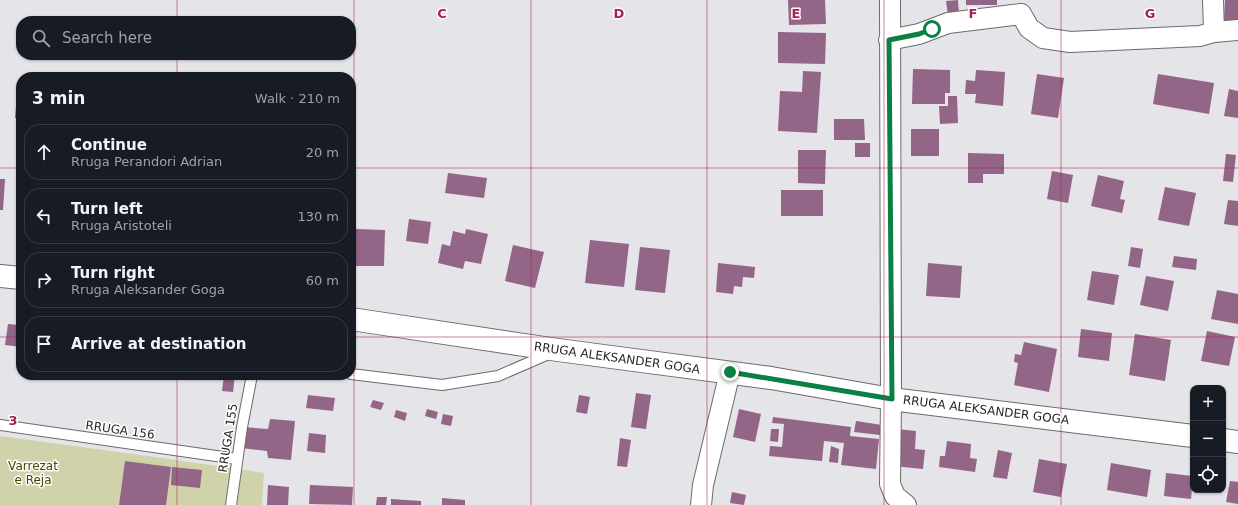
<!DOCTYPE html>
<html lang="en">
<head>
<meta charset="utf-8">
<style>
	body { margin:0; font-family:"DejaVu Sans",sans-serif; background:#242831; color:#f1f3f6 }
	.controls { position:absolute; right:12px; bottom:12px; display:grid; overflow:hidden; border-radius:8px; box-shadow:0 1px 3px #0004 }
	.controls button { width:36px; height:36px; display:grid; place-items:center; padding:0; border:0; border-bottom:1px solid #363941; background:#171b24; color:#f1f3f6; font:20px sans-serif }
	.stop { position:absolute; width:12px; height:12px; margin:-9px; border:3px solid #0b8043; border-radius:50%; background:#fff }
	.stop.end { background:#0b8043; border-color:#fff; box-shadow:0 1px 4px #0008 }
	.list { margin:0; padding:0; list-style:none }
	h2 { display:flex; justify-content:space-between; align-items:center; height:52px; margin:0; padding:0 16px; font-size:17px }
	h2 small { font-size:13px; font-weight:400; color:#9ea1a6 }
	.list li { display:grid; grid-template-columns:26px 1fr auto; gap:12px; align-items:center; box-sizing:border-box; height:56px; margin:0 8px 8px; padding:0 8px; border:1px solid #363941; border-radius:16px }
	.list b { display:block; font-size:15px; white-space:nowrap }
	.list p { margin:0; font-size:13px; white-space:nowrap; color:#9ea1a6 }
	.list em { font-size:13px; font-style:normal; color:#9ea1a6 }
	.icon { flex:none; width:22px; height:22px; fill:none; stroke:currentColor; stroke-width:2; stroke-linecap:round; stroke-linejoin:round }
	.map { position:relative; flex:none; width:1238px; height:505px; overflow:hidden }
	.search { position:absolute; background:#171b24; box-shadow:0 1px 3px #0004; left:16px; top:16px; width:340px; height:44px; display:flex; align-items:center; gap:10px; box-sizing:border-box; padding:0 14px; border-radius:16px; color:#9ea1a6; font-size:15px }
	.panel { position:absolute; background:#171b24; box-shadow:0 1px 3px #0004; left:16px; top:72px; width:340px; height:308px; border-radius:16px }
	.map>svg:first-child { display:block }
</style>
</head>
<body>
<div class="map">
<svg width="1238" height="505" viewBox="0 0 1238 505">
	<rect width="100%" height="100%" fill="#e5e4e8"/>
	<path fill="#d0d3aa" d="M0 436 155 457 264 473 262 505H0Z"/>
	<g fill="#936587">
		<path d="M788 0H825L826 24 789 25Z"/>
		<path d="M958 0 959 15 948 16 946 1Z"/>
		<rect x="966" y="0" width="31" height="5"/>
		<path d="M1225 0H1238V20H1224Z"/>
		<path d="M778 32 826 33 825 64 778 63Z"/>
		<path d="M913 69 950 70V93H945V104H912Z"/>
		<path d="M976 70 1005 72 1003 106 975 103 976 94H965L966 80 975 81Z"/>
		<path d="M803 71 821 72 817 133 778 131 780 91 802 92Z"/>
		<path d="M1037 74 1064 78 1058 118 1031 114Z"/>
		<path d="M1158 74 1214 83 1209 114 1153 104Z"/>
		<path d="M1229 89 1238 91V118L1224 116Z"/>
		<path d="M948 96H957L958 123 940 124 939 106H948Z"/>
		<path d="M16 106 21 107V118H15Z"/>
		<path d="M834 119H864L865 140H834Z"/>
		<rect x="911" y="129" width="28" height="27"/>
		<rect x="855" y="143" width="15" height="14"/>
		<path d="M798 150H826L825 184 798 183Z"/>
		<path d="M968 153 1004 154V174H983V183H968Z"/>
		<path d="M1226 154 1236 155 1233 182 1223 181Z"/>
		<path d="M1052 171 1073 175 1068 203 1047 199Z"/>
		<path d="M448 173 487 178 484 198 445 193Z"/>
		<path d="M1098 175 1124 181 1120 199 1125 200 1122 213 1091 206Z"/>
		<path d="M0 179H5L3 210H0Z"/>
		<path d="M1165 187 1196 193 1189 226 1158 220Z"/>
		<rect x="781" y="190" width="42" height="26"/>
		<path d="M1228 200 1238 201V226L1224 224Z"/>
		<path d="M409 219 431 222 428 244 406 241Z"/>
		<path d="M356 229 385 230 384 266H355Z"/>
		<path d="M466 229 488 234 481 264 465 261 463 269 438 263 442 244 450 246 453 231 465 234Z"/>
		<path d="M590 240 629 244 624 287 585 283Z"/>
		<path d="M513 245 544 252 535 288 505 281Z"/>
		<path d="M640 247 670 250 665 293 635 290Z"/>
		<path d="M1131 247 1143 249 1140 268 1128 266Z"/>
		<path d="M1174 256 1197 259 1196 270 1172 267Z"/>
		<path d="M718 263 755 267 754 278 743 277 742 287 734 286 733 294 716 292Z"/>
		<path d="M928 263 962 266 960 298 926 296Z"/>
		<path d="M1092 271 1119 275 1114 305 1087 300Z"/>
		<path d="M1146 276 1174 281 1168 311 1140 305Z"/>
		<path d="M1217 290 1238 294V324L1211 319Z"/>
		<path d="M8 324 21 325V347L5 345Z"/>
		<path d="M1081 329 1112 333 1109 361 1078 357Z"/>
		<path d="M1207 331 1235 337 1229 366 1201 361Z"/>
		<path d="M1135 334 1171 340 1165 381 1129 375Z"/>
		<path d="M1024 342 1057 349 1049 392 1014 385 1018 363 1014 362 1015 354 1021 355Z"/>
		<path d="M148 375H162V379L147 377Z"/>
		<path d="M224 375H235L233 392 222 391Z"/>
		<path d="M636 393 651 395 646 429 631 427Z"/>
		<path d="M308 395 335 398 333 411 306 408Z"/>
		<path d="M579 395 590 397 587 414 576 412Z"/>
		<path d="M373 400 384 403 381 410 370 407Z"/>
		<path d="M427 409 438 412 436 419 425 416Z"/>
		<path d="M739 409 761 414 755 442 733 437Z"/>
		<path d="M396 410 407 413 405 421 394 417Z"/>
		<path d="M443 414 453 416 451 426 441 424Z"/>
		<path d="M773 417 851 427 850 436 879 439 876 469 841 465 844 443 824 441 822 461 769 456 770 446 782 447 784 424 772 423Z"/>
		<path d="M270 419 295 421 291 460 268 458 267 451 241 448 243 427 268 429Z"/>
		<path d="M856 421 882 425 880 435 854 432Z"/>
		<path d="M771 429H779L778 442 770 441Z"/>
		<path d="M897 429 916 431 915 449 925 450 923 469 893 466Z"/>
		<path d="M309 433 326 435 325 453 307 451Z"/>
		<path d="M620 438 631 440 627 467 617 466Z"/>
		<path d="M947 441 971 444 970 458 977 459 975 472 939 467 940 456H945Z"/>
		<path d="M831 446 839 449 838 463 829 462Z"/>
		<path d="M998 450 1012 453 1007 479 993 477Z"/>
		<path d="M1039 459 1067 464 1061 497 1033 492Z"/>
		<path d="M125 461 171 467 166 505H119Z"/>
		<path d="M1111 463 1151 470 1147 497 1107 490Z"/>
		<path d="M172 467 202 470 200 488 171 485Z"/>
		<path d="M1166 473 1193 476 1191 499 1164 496Z"/>
		<path d="M1230 481 1238 482V504L1226 502Z"/>
		<path d="M268 485 289 487 288 505H267Z"/>
		<path d="M310 485 353 487 352 505 309 504Z"/>
		<path d="M732 492 746 495 744 505 730 503Z"/>
		<path d="M377 497H387L386 505H376Z"/>
		<path d="M442 498 465 500V505H442Z"/>
		<path d="M391 499 421 501V505H391Z"/>
	</g>
	<g fill="none" stroke-linecap="round" stroke-linejoin="round">
		<defs>
			<g id="service">
				<path d="M351 374 442 385 498 376 551 353"/>
				<path d="M0 425 237 459"/>
				<path d="M231 505 242 427 252 375"/>
			</g>
			<g id="minor">
				<path d="M890 0 891 399 890 484 895 496 906 505"/>
				<path d="M1213 0 1214 32"/>
				<path d="M889 40 919 34 948 23 1021 14 1029 28 1043 38 1070 42 1200 36 1214 32 1238 30"/>
				<path d="M701 505 703 485 730 372"/>
			</g>
			<g id="secondary">
				<path d="M0 276 21 278"/>
				<path d="M351 319 558 350 771 378 891 399 1193 436"/>
				<path d="M1223 440 1238 442"/>
			</g>
		</defs>
		<use href="#service" stroke="#6b6b6e" stroke-width="12"/>
		<use href="#minor" stroke="#6b6b6e" stroke-width="22"/>
		<use href="#secondary" stroke="#6b6b6e" stroke-width="24"/>
		<use href="#service" stroke="#fff" stroke-width="10"/>
		<use href="#minor" stroke="#fff" stroke-width="20"/>
		<use href="#secondary" stroke="#fff" stroke-width="22"/>
	</g>
	<g fill="none" stroke-linecap="round" stroke-linejoin="round">
		<path stroke="#0b8043" stroke-width="5" d="M730 372 892 399 889 40 919 34 932 29"/>
	</g>
	<path fill="none" stroke="#ac1d55" stroke-width="1" stroke-opacity="0.55" d="M177 0V21M354 0V505M531 0V505M707 0V505M884 0V505M1061 0V505M177 55V77M0 168H21M351 168H1238M0 337H21M351 337H1238M177 375V505"/>
	<g text-anchor="middle" stroke-width="3" stroke-linejoin="round" paint-order="stroke">
		<g font-size="12" fill="#262627" stroke="#fff">
			<text transform="translate(617 358) rotate(8)" y="4">RRUGA ALEKSANDER GOGA</text>
			<text transform="translate(986 410) rotate(7)" y="4">RRUGA ALEKSANDER GOGA</text>
			<text transform="translate(120 430) rotate(8)" y="4">RRUGA 156</text>
			<text transform="translate(228 438) rotate(-81)" y="4">RRUGA 155</text>
		</g>
		<g font-size="12" fill="#464600" stroke="#fff">
			<text x="33" y="470">Varrezat<tspan x="33" dy="14">e Reja</tspan></text>
		</g>
	</g>
	<g font-size="13" text-anchor="middle" font-weight="bold" fill="#ac1d55" stroke="#fff" stroke-width="3" stroke-linejoin="round" paint-order="stroke">
		<text x="442" y="18">C</text>
		<text x="619" y="18">D</text>
		<text x="796" y="18">E</text>
		<text x="973" y="18">F</text>
		<text x="1150" y="18">G</text>
		<text x="13" y="425">3</text>
	</g>
</svg>
<div class="controls">
<button>+</button>
<button>−</button>
<button><svg class="icon" aria-label="locate" viewBox="0 0 24 24"><circle cx="12" cy="12" r="6"/><path d="M12 2v4M12 18v4M2 12h4M18 12h4"/></svg></button>
</div>
<div class="stop" style="left:932px;top:29px"></div>
<div class="stop end" style="left:730px;top:372px"></div>
<div class="search"><svg class="icon" aria-label="search" viewBox="0 0 24 24"><circle cx="10" cy="10" r="6"/><path d="M15 15l6 6"/></svg>Search here</div>
<section class="panel">
<h2>3 min<small>Walk · 210 m</small></h2>
<ul class="list">
<li><svg class="icon" aria-label="ahead" viewBox="0 0 24 24"><path d="M12 20V5M6 11l6-6 6 6"/></svg><div><b>Continue</b><p>Rruga Perandori Adrian</p></div><em>20 m</em></li>
<li><svg class="icon" aria-label="left" viewBox="0 0 24 24"><path d="M17 20v-9H6M10 6l-5 5 5 5"/></svg><div><b>Turn left</b><p>Rruga Aristoteli</p></div><em>130 m</em></li>
<li><svg class="icon" aria-label="right" viewBox="0 0 24 24"><path d="M7 20v-9h11M14 6l5 5-5 5"/></svg><div><b>Turn right</b><p>Rruga Aleksander Goga</p></div><em>60 m</em></li>
<li><svg class="icon" aria-label="arrive" viewBox="0 0 24 24"><path d="M6 21V4h12l-3 4 3 4H6"/></svg><div><b>Arrive at destination</b></div></li>
</ul>
</section>
</div>
</body>
</html>
